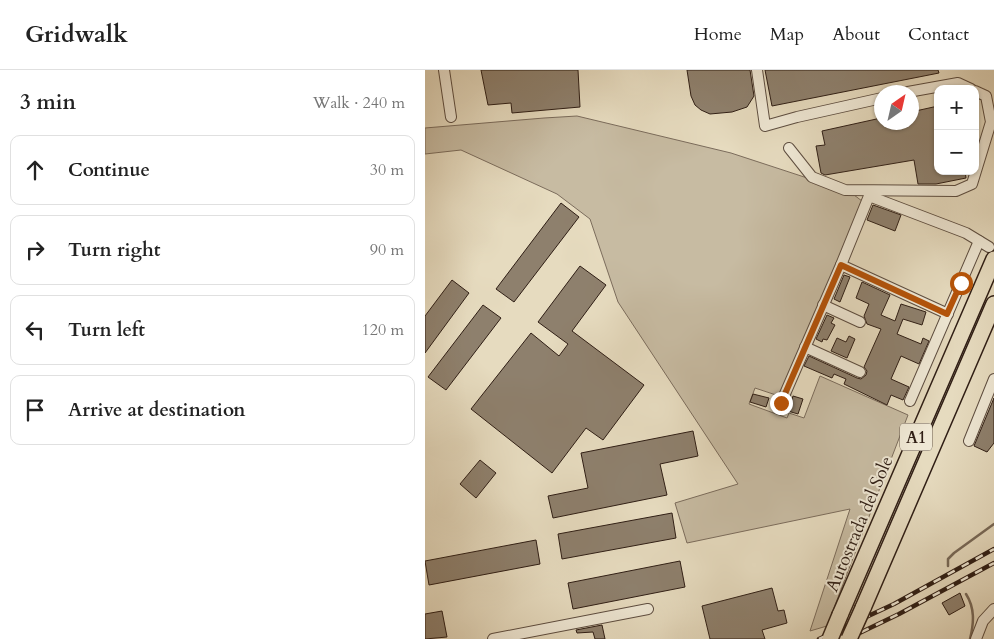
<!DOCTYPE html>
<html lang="en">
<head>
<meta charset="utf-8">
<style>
	body { margin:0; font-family:Cardo,serif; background:#f2f2f2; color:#222 }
	.controls { position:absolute; right:15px; top:15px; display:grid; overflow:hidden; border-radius:10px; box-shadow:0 1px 4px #0004 }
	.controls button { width:45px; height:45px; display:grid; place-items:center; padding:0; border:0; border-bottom:1px solid #e0e0e0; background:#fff; color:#222; font:25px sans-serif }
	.compass { position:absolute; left:449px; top:15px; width:45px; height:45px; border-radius:50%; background:#fff; box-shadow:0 1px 4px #0004; rotate:34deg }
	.stop { position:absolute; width:15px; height:15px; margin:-11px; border:4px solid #b45309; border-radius:50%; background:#fff }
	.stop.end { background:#b45309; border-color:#fff; box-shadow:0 1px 5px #0008 }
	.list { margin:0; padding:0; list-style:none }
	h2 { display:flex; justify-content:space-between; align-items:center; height:65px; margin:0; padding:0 20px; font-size:21px }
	h2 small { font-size:16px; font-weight:400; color:#767676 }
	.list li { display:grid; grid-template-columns:32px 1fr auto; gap:15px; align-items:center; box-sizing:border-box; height:70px; margin:0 10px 10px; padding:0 10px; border:1px solid #e0e0e0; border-radius:10px }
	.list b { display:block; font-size:19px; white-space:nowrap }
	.list em { font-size:16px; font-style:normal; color:#767676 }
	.icon { flex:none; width:28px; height:28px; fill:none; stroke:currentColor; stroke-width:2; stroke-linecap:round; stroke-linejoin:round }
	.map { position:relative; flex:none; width:569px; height:569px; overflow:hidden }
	header { display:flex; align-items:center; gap:30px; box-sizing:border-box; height:70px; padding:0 25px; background:#fff; border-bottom:1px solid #e0e0e0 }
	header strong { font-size:24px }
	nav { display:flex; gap:28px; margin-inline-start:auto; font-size:18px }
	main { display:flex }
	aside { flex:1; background:#fff }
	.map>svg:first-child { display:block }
</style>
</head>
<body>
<header>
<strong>Gridwalk</strong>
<nav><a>Home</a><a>Map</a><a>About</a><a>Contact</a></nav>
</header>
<main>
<aside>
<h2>3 min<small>Walk · 240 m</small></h2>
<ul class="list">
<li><svg class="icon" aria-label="ahead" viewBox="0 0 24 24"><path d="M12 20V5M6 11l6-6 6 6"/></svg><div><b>Continue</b></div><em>30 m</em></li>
<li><svg class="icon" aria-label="right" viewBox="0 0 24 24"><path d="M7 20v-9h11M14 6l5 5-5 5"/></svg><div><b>Turn right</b></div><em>90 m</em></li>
<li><svg class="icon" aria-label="left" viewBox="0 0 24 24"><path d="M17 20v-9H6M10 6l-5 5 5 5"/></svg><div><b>Turn left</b></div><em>120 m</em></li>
<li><svg class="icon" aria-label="arrive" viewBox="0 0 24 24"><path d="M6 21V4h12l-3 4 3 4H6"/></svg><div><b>Arrive at destination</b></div></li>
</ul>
</aside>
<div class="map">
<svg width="569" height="569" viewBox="0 0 569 569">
	<rect width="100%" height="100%" fill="#e6dbbf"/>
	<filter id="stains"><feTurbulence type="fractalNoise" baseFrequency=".004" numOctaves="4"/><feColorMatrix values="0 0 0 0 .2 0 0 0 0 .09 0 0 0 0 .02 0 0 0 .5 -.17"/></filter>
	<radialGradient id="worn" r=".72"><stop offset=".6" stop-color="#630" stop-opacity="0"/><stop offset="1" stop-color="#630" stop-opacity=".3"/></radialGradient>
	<path fill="#c7bba2" stroke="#7b6c5c" d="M152 46 306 83 425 122 437 131V137L354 326 330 318 324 334 362 348 364 343 379 348 395 306 483 345 402 556 385 561 425 439 262 473 250 433 313 414 193 232 165 149 132 124 36 80 0 84V58L119 48Z"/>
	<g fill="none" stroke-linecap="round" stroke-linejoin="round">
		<g stroke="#786958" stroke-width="2.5">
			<path d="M523 496V489L529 483 569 454"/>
			<path d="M541 524C550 538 549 553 545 569"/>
		</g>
	</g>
	<g fill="#8e806d" stroke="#2f1e15">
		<path d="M56 0H153L155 37 87 43 86 33 63 35Z"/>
		<path d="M262 0H325L329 26 322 37 307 42 285 44 276 40 270 35 266 26Z"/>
		<path d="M340 0H513L514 3 347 36Z"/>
		<path d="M513 36V101H540L541 108 511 114H493L489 90 400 105 396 103 391 76 400 75 397 61 456 48V52H486V42Z"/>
		<path d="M136 133 154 147 89 232 71 219Z"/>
		<path d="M448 135 476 145 470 161 442 150Z"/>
		<path d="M155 196 181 215 147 261 219 315 178 370 161 358 127 403 46 339 106 263 134 286 143 274 113 252Z"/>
		<path d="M419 205 425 207 415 232 409 229Z"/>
		<path d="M27 210 44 223 0 283V246Z"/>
		<path d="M437 212 465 225 456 245 470 251 476 234 501 242 497 255 478 249 472 264 496 274 498 268 504 271 494 294 476 286 466 309 484 317 478 330 466 325 462 335 419 314 421 309 409 304 407 308 379 296 384 286 432 308 436 309 441 305 442 301 439 297 456 259 442 254 439 246 444 234 431 228Z"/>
		<path d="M58 235 76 248 21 320 3 307Z"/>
		<path d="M402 245 409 248 406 253 410 255 402 270 398 269 397 272 391 269Z"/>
		<path d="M424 266 430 269 422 288 406 281 412 268 421 272Z"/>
		<path d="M328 324 344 328 341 337 325 332Z"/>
		<path d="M368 326 378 329 373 344 363 341Z"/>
		<path d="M569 328V373L562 382 549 376Z"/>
		<path d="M268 361 273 386 235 394 242 425 128 448 123 426 163 418 156 383Z"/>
		<path d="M55 390 71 403 51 428 35 414Z"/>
		<path d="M247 443 251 468 137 489 133 464Z"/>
		<path d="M111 470 115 494 4 515 0 491Z"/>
		<path d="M255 491 260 517 148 539 143 513Z"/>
		<path d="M347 518 353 541 359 540 362 553 337 560 340 569H285L277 536Z"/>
		<path d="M535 523 540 536 524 545 517 533Z"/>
		<path d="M17 541 22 567 0 569V544Z"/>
		<path d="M177 555 180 569H170L168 562 152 563 151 560Z"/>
	</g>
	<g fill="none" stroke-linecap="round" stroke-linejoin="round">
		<defs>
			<g id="minor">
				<path d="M19 0 26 47"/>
				<path d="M332 0 340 56 372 47 457 28"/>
				<path d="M483 22 533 13 546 19"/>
				<path d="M364 78 387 107 420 120 531 121 547 114 566 52 561 26 550 21"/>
				<path d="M416 195 444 126 541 163 564 177"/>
				<path d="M398 235 435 252"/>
				<path d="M380 277 435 302"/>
				<path d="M485 331 554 171"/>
				<path d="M356 333 416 195 523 244"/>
				<path d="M544 371 569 309"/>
				<path d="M68 569 223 539"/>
				<path d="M551 569 558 551 569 539"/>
			</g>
			<g id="highway">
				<path d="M438 538 569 234"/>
				<path d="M415 545 569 189"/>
			</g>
		</defs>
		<use href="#minor" stroke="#5d4d40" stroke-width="12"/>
		<use href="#highway" stroke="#2f1e15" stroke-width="18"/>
		<use href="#minor" stroke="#efe8d5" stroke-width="10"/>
		<use href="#highway" stroke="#e6dbbf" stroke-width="15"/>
		<defs>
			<g id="rail">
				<path d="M394 569 469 534 569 479"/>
				<path d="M422 569 474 544 569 493"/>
			</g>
		</defs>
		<use href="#rail" stroke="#2f1e15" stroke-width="4.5"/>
		<use href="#rail" stroke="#efe8d5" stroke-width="2.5" stroke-dasharray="8" stroke-linecap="butt"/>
		<defs>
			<g id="highway-bridge">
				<path d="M405 569 415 545"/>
				<path d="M424 569 438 538"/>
			</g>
		</defs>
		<use href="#highway-bridge" stroke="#2f1e15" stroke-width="18" stroke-linecap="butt"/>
		<use href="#highway-bridge" stroke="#e6dbbf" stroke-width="15"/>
	</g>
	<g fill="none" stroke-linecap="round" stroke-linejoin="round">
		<path stroke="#b45309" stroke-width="6" d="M356 333 416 195 522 244 536 213"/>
	</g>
	<g text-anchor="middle" stroke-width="4" stroke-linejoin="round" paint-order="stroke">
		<rect fill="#efe8d5" stroke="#695b4f" stroke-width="1" x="475" y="353.5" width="32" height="27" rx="4"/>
		<g font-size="16" font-weight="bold" fill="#2f1e15">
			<text x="491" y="373">A1</text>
		</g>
		<g font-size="18" fill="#2f1e15" stroke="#efe8d5">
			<text transform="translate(434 454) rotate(-67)" y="6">Autostrada del Sole</text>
		</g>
	</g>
	<rect width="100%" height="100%" filter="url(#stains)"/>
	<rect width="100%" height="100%" fill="url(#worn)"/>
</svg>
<div class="controls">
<button>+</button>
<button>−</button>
</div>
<svg class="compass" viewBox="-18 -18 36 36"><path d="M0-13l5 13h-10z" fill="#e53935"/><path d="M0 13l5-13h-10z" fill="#767676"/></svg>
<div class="stop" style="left:536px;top:213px"></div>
<div class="stop end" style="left:356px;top:333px"></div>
</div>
</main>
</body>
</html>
